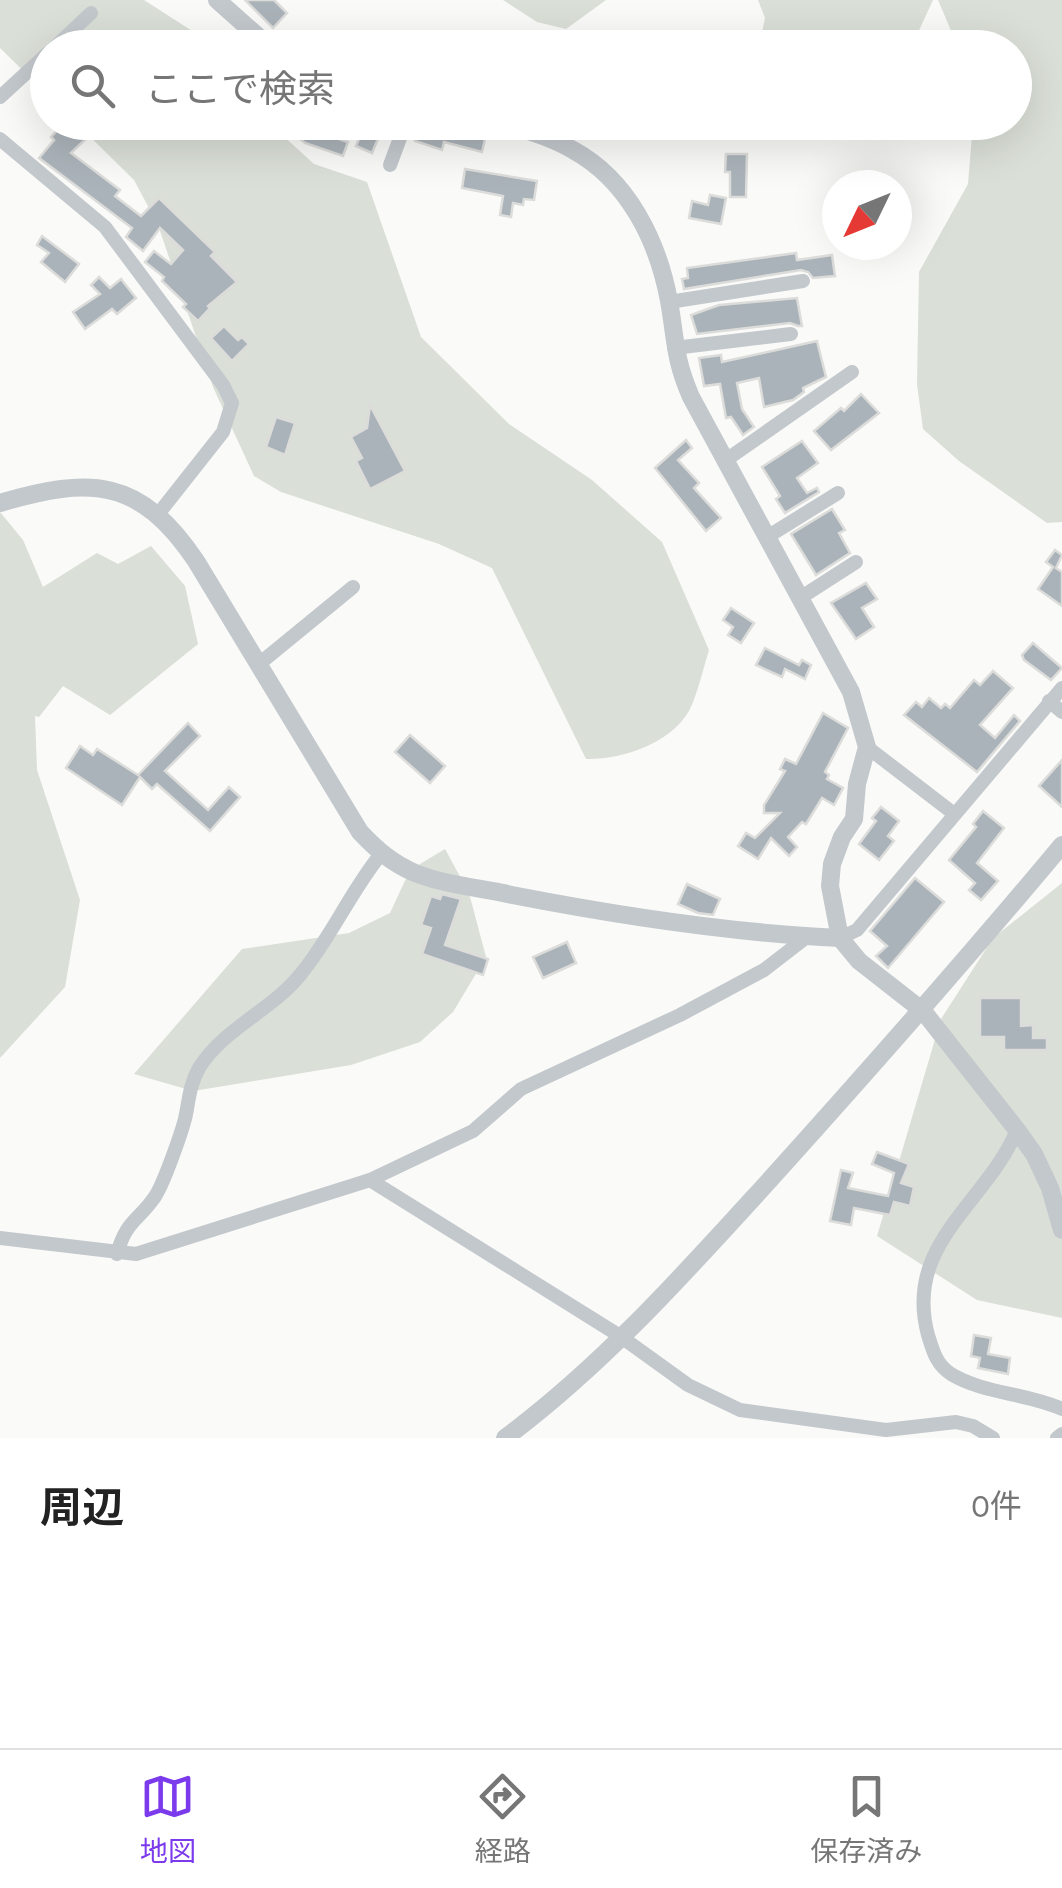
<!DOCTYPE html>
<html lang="ja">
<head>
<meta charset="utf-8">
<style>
	body { margin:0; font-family:Karla,"Noto Sans JP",sans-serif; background:#f6f6f6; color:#222 }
	.compass { position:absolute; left:822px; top:170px; width:90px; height:90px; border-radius:50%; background:#fff; box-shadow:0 10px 40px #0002; rotate:227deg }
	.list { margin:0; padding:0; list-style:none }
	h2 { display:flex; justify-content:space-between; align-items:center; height:130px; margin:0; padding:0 40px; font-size:42px }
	h2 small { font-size:32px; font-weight:400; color:#767676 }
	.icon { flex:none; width:55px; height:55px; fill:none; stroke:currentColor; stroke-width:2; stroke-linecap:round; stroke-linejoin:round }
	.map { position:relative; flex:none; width:1062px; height:1438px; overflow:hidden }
	.search { position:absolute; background:#fff; box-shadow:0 10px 40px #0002; left:30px; right:30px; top:30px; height:110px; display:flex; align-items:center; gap:25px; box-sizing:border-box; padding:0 35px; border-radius:55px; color:#767676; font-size:38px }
	.sheet { height:310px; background:#fff }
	nav { display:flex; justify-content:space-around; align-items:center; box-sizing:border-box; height:140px; border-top:2px solid #e0e0e0; background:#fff; font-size:28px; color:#767676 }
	nav a { display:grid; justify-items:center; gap:5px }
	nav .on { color:#7c3aed }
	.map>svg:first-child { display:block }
</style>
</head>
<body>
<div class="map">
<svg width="1062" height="1438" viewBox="0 0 1062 1438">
	<rect width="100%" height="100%" fill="#fafaf8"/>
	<g fill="#dadfd7">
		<path d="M0 0H144L217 47 48 48 47 94 0 48Z"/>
		<path d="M503 0H606L566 29 537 22Z"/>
		<path d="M758 0H933L915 39 884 47H759L765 18Z"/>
		<path d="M938 0H1062V522L1047 523 959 461 923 429 917 384 919 272 968 184 973 123 1014 122V48L958 47Z"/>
		<path d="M76 123H269L314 164 367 182 421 337 509 424 592 480 662 542 709 650C703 669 698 693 689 711 670 744 621 760 586 759L492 568 439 544 281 492 254 476 213 387 158 225 134 180Z"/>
		<path d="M0 512 23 540 43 587 97 553 118 564 151 546 185 586 198 644 110 715 63 686 39 717 35 716 37 770 80 900 65 987 0 1058Z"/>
		<path d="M445 849 469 893 486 957 453 1012 420 1042 351 1065 193 1091 134 1074 242 949 349 933 390 913 410 870Z"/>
		<path d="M1062 883V1318L977 1300 877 1236 941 1019 993 938Z"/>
	</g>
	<g fill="#aab3b9" stroke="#dcdcda" stroke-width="2.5">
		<path d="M245 0H274L287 13 273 28Z"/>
		<path d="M65 122H84L93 132 71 153 120 190 115 196 141 216 159 198 215 252 211 256 237 282 208 306 210 308 198 321 183 307 186 304 162 281 164 277 145 262 154 251 171 264 183 250 160 228 143 251 126 237 132 228 39 158 54 140 51 137Z"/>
		<path d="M279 122H318L312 130 348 142 343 156 305 143Z"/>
		<path d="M366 122H385L372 153 356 146Z"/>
		<path d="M436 127 485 139 482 152 444 142 442 150 415 141 419 128 434 133Z"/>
		<path d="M726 154H747L746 197H730V172H725Z"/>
		<path d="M465 169 537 181 534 200 524 199 523 205 513 203 511 217 500 215 503 196 462 188Z"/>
		<path d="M710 195 726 198 721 224 689 218 692 201 708 205Z"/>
		<path d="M42 236 79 264 65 282 41 262 49 253 37 245Z"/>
		<path d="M796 253 797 260 832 255 835 276 813 278 808 272 801 270 684 289 682 279 688 278 687 268Z"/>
		<path d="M99 277 110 288 121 279 136 298 117 314 112 309 85 329 73 312 100 294 91 285Z"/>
		<path d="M797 298 802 326H798L790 323 697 334 691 315 719 305Z"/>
		<path d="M224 326 238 340 242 337 249 344 232 361 211 338Z"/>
		<path d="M817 341 826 377 803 388 804 392 793 400 764 407 759 378 737 383 742 409 754 427 743 435 731 417 726 418 720 384 704 386 699 358 721 355 722 362Z"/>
		<path d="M861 394 879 413 831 450 814 431 841 408 844 411Z"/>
		<path d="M370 405 405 471 370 489 356 461 362 458 351 437 367 428Z"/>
		<path d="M276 417 295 423 285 455 266 447Z"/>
		<path d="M686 440 692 448 678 460 699 483 694 488 721 518 706 531 655 468Z"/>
		<path d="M802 441 818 463 797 478 807 493 817 488 819 492 785 513 776 499 780 496 762 467Z"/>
		<path d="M832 509 845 530 839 533 850 553 816 575 791 534Z"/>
		<path d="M1055 550 1062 555 1056 568 1062 572V606L1038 589 1053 567 1046 562Z"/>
		<path d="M866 583 877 599 862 608 874 627 856 639 831 603Z"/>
		<path d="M731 608 754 623 741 643 728 635 733 627 723 620Z"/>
		<path d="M1033 643 1062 668 1051 680 1024 660 1022 655Z"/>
		<path d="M765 648 799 665 802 660 811 665 805 679 785 669 782 677 756 665Z"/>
		<path d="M993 671 1013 688 980 725 995 738 1014 715 1020 721 977 772 904 715 916 702 922 707 929 698 941 708 945 704 950 708 974 680 980 685Z"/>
		<path d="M823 713 848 728 825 772 829 775 827 779 843 788 834 805 822 798 806 824 802 822 788 837 797 847 789 856 771 838 758 859 738 846 746 833 755 838 780 813H764V805L785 771 780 769 785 759 796 764Z"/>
		<path d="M188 723 200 736 165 771 208 810 229 787 240 797 210 831 157 784 152 789 140 777 122 805 66 768 80 746 93 755 97 749 138 775Z"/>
		<path d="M410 735 445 766 430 783 395 752Z"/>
		<path d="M1062 760V807L1039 786Z"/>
		<path d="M881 807 899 821 888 836 894 841 879 860 859 844 876 821 872 818Z"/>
		<path d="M983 811 1004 828 977 863 998 881 981 900 969 890 975 883 949 860 976 827 973 824Z"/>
		<path d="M915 878 944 902 888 968 876 956 887 946 870 931Z"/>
		<path d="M687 884 720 899 713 915 698 913 678 904Z"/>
		<path d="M442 894 461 899 445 945 488 959 483 975 422 954 431 928 421 925 431 896 440 899Z"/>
		<path d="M567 942 576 963 543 978 533 957Z"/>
		<path d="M980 998H1021V1026L1033 1025V1038H1047V1050H1004V1037H980Z"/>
		<path d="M877 1152 909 1164 901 1183 914 1187 910 1206 894 1202 890 1215 854 1208 851 1225 830 1221 841 1170 853 1173 848 1188 888 1196 894 1173 872 1164Z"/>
		<path d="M974 1335 991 1338 988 1354 1010 1358 1008 1374 978 1368 980 1358 971 1356Z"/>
	</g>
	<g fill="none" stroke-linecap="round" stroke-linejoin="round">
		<g stroke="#c3c8cc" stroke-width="14">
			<path d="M54 48 91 13"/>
			<path d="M1014 89 1022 90"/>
			<path d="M0 97 48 53"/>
			<path d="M0 139 105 227 223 385 232 403 223 432 159 513"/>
			<path d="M390 165 406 122"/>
			<path d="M669 302 803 281"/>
			<path d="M674 348 791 334"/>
			<path d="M726 460 852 372"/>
			<path d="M767 537 838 493"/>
			<path d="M800 598 856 562"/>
			<path d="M259 664 353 587"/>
			<path d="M1049 701 1062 712"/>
			<path d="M867 747 953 813"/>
			<path d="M840 938 857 930 1062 688"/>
			<path d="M1017 1130C987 1203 903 1243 928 1335 933 1351 936 1364 951 1374 984 1394 1027 1393 1062 1409"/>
			<path d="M370 1180 620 1336 688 1385 740 1410 886 1430 956 1422 973 1426 993 1438"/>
			<path d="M0 1238 136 1254 370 1180 473 1131 521 1089 680 1015 764 970 808 936"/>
			<path d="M117 1254C126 1221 137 1222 154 1198 163 1186 181 1134 185 1119 189 1101 189 1086 199 1068 224 1028 271 1011 300 975 331 938 350 892 381 854"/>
			<path d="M1057 1438 1062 1434"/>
		</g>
		<g stroke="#c3c8cc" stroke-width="18">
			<path d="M217 0 271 48"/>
			<path d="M501 122C525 130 551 137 573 150 628 180 658 241 669 301 676 340 674 358 691 397L851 692 867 747 857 784 854 819 842 837 832 864 830 886 840 938 859 961 923 1011 1017 1130 1034 1154 1050 1188 1062 1230"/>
			<path d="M0 503C91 476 140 478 196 561L360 832C377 850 392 863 415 873 445 885 481 888 512 895 620 916 730 933 840 938"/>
			<path d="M505 1438C602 1366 685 1273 767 1183 867 1072 966 960 1062 845"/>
		</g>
	</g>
</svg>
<svg class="compass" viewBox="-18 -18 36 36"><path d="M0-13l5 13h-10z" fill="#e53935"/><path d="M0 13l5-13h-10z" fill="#767676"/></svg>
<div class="search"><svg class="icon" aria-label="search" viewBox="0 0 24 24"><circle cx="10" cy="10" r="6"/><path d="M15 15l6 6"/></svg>ここで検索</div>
</div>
<section class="sheet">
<h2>周辺<small>0件</small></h2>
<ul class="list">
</ul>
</section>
<nav>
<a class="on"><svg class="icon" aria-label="map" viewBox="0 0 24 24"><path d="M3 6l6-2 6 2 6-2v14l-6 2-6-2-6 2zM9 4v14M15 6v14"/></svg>地図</a>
<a><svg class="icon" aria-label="directions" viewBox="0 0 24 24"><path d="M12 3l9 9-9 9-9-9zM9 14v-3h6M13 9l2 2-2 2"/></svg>経路</a>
<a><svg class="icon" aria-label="saved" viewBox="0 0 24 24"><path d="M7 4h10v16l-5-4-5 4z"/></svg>保存済み</a>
</nav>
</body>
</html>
